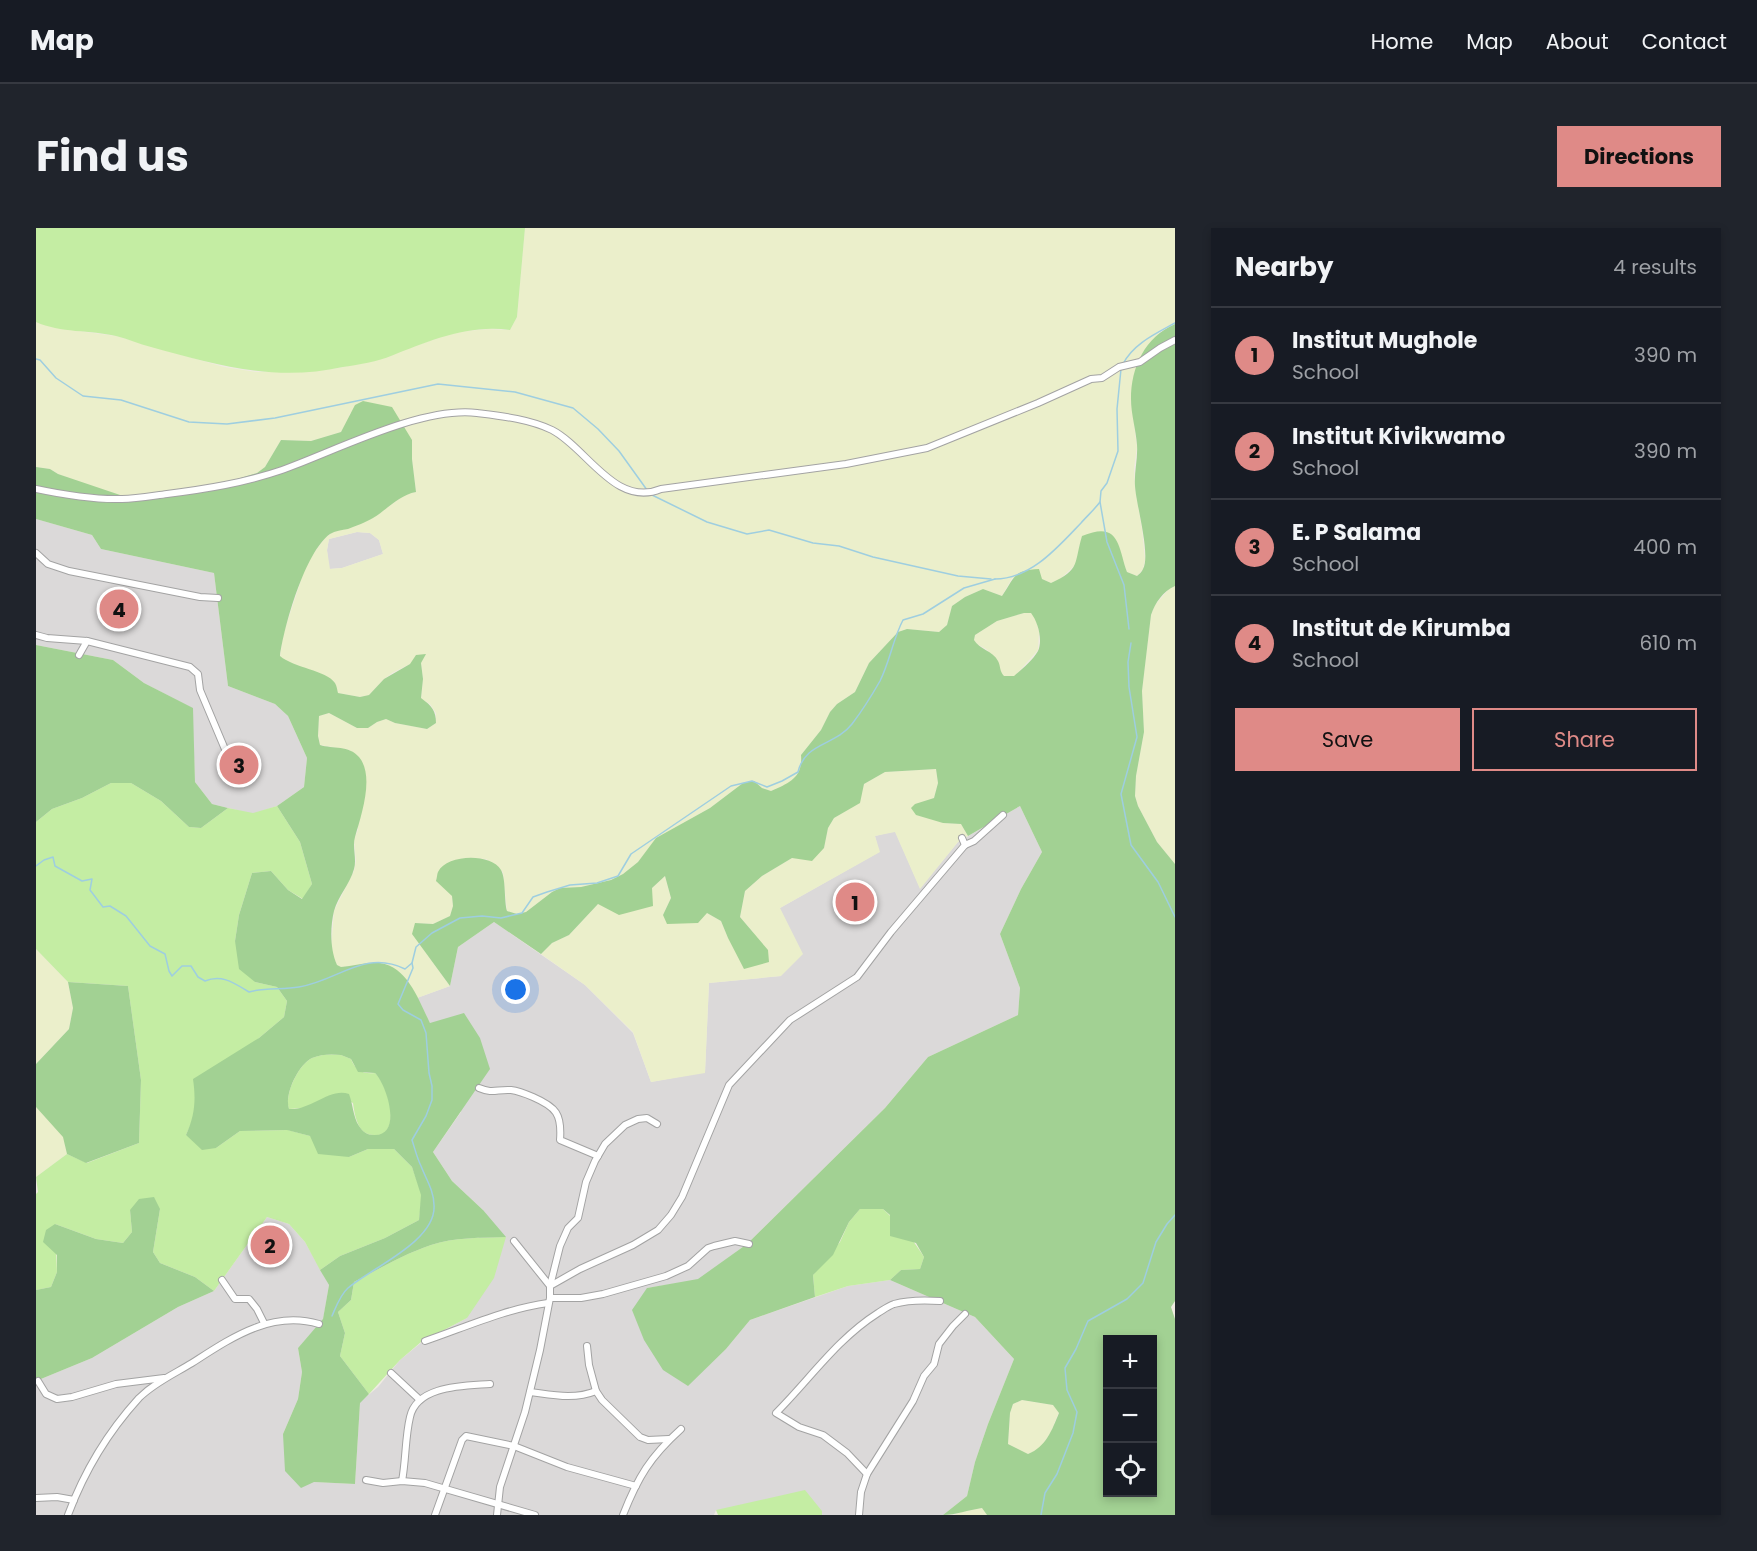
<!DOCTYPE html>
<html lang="en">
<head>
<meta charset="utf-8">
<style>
	body { margin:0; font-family:Poppins,sans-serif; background:#20242c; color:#f1f3f6 }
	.controls { position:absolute; right:18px; bottom:18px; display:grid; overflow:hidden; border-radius:0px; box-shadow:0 3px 9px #0003 }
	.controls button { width:54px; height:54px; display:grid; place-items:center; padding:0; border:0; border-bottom:2px solid #363941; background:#171b24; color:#f1f3f6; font:30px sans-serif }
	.you { position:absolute; left:480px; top:762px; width:21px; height:21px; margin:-15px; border:4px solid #fff; border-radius:50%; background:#1a73e8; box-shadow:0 0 0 9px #1a73e833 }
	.badge { display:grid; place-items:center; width:39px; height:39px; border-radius:50%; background:#df8a87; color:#111; font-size:20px; font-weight:700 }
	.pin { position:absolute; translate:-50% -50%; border:3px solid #fff; box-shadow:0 2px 6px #0006 }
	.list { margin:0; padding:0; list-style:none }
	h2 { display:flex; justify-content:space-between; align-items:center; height:78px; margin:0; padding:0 24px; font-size:26px }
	h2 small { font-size:20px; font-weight:400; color:#9ea1a6 }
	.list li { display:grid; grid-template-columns:39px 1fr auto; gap:18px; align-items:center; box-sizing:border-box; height:96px; padding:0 24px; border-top:2px solid #363941 }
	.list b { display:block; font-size:22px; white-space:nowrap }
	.list p { margin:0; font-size:20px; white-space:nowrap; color:#9ea1a6 }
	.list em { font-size:20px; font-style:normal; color:#9ea1a6 }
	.actions { display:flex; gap:12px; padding:18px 24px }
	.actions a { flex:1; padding:14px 0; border:2px solid #df8a87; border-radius:0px; text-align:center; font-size:21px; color:#df8a87 }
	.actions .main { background:#df8a87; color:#111 }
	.icon { flex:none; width:33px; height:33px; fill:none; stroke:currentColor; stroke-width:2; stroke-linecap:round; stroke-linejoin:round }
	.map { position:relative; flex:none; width:1139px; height:1287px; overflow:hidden; border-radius:0px }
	header { display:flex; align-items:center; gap:36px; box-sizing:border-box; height:84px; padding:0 30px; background:#171b24; border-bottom:2px solid #363941 }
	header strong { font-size:28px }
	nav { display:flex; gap:33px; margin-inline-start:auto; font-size:21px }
	.intro { display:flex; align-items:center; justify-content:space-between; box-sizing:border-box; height:144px; padding:0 36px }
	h1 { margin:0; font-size:42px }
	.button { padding:15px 27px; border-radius:0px; background:#df8a87; color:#111; font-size:21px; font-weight:700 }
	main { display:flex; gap:36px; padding:0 36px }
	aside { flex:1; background:#171b24; border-radius:0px; box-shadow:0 3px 9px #0003 }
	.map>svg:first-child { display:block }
</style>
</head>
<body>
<header>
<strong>Map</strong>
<nav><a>Home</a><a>Map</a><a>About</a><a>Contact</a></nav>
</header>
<div class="intro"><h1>Find us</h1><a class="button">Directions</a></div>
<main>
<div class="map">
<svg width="1139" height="1287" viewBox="0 0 1139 1287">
	<rect width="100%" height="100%" fill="#efebe1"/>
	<g fill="#dbd9d9">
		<path d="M0 291 56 307 65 321 178 345 192 458 239 476 252 488 271 530 268 559 241 578 217 586 176 576 159 554 156 480 108 455 77 432 0 417Z"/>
		<path d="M321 304 334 305 343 312 347 326 306 340 293 341 291 322 293 311Z"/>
		<path d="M984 578 1006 624 985 661 964 706 984 760 982 787 892 829 849 880 711 1016 662 1052 611 1060 652 1157 690 1121 714 1092 812 1058 854 1052 939 1089 978 1131 952 1196 939 1234 931 1268 907 1287H786V1283L680 1282 678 1287H0V1153L56 1130 142 1079 178 1063 231 989 253 996 269 1014 293 1057 287 1092 262 1120 266 1144 262 1171 247 1206 278 1254 319 1256 324 1174 342 1159 364 1132 386 1114 431 1090 447 982 416 953 397 924 425 884 394 795 381 770 414 758 422 719 458 694 549 757 597 805 615 854 669 844 673 755 745 748 744 680 843 624 839 608 859 603 884 660 922 614Z"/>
	</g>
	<g fill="#ebefcb" fill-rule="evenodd">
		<path d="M489 0H1139V96L1124 102 1095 172 1101 219 1098 240 1099 260 1106 301 1109 332 1107 341 1101 348 1091 344 1087 333 1043 317V327L1039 337 1024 351 1015 355 1006 351 976 350 966 368 947 361 929 369 916 378 911 397 903 404 871 401 862 404 833 435 819 464 801 476 794 484 785 502 765 527 766 537 761 548 753 555 735 563 726 560 718 553 707 555 674 580 621 610 602 634 587 646 575 652 545 659 524 660 516 664 490 684 481 686 471 683 467 644 450 631 429 630 416 668 417 678 414 688 397 696 379 695 382 714 414 758 381 770 372 753 342 735 305 739 301 738 295 723 298 683 318 643 320 633 318 611 322 602V528L313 522 284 517 282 508 283 488 293 485 321 500H332L341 494 350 491 359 495 391 501 400 495V485L394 476 385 471 387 451 385 435 374 436 356 445 348 451 333 467 324 469 302 465 299 455 291 449 252 435 244 429 247 407 268 343 275 329 289 310 297 304 313 300 335 291 370 266 380 264 376 231V212L314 185 311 195 305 204 275 213 245 212 229 239 221 245 178 258 90 269 79 267 22 246 14 241 0 239V94L49 104 80 108 188 139 220 144H262L303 140 355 128 364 123 420 104 452 101 474 102 481 89ZM321 304 334 305 343 312 347 326 306 340 294 341 291 322 293 311Z"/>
		<path d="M1139 358V636L1121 614 1102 578 1099 568 1100 548 1108 504 1106 463 1115 387 1119 377 1133 361Z"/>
		<path d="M988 385H995L999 389 1003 404 1002 422 979 448H968L964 444 962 433 950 421 941 416 938 412 939 407 961 393Z"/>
		<path d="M900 541 902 555 898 570 880 576 907 595 925 596 932 608 922 614 884 661 859 604 839 608 844 624 744 680 767 726 745 748 673 755 669 845 615 854 597 804 549 757 505 726 516 715 533 707 562 676 616 660 629 648 635 670 627 687 671 685 685 693 692 710 717 704 704 689 709 663 726 648 756 630 788 620 792 600 798 590 823 575 828 556 849 544Z"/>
		<path d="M0 721 32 754 37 780 33 801 0 836Z"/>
		<path d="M0 879 28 909 31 926 0 949Z"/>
		<path d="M986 1172 1017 1177 1023 1184 1015 1204 1003 1222 991 1226 972 1216 974 1185 977 1176Z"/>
		<path d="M947 1280 951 1287H919L924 1284Z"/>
	</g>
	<g fill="#c4eda3">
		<path d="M0 0H489L481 89 474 102C432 96 393 113 355 128 344 133 320 137 307 139 239 154 180 137 115 119 103 116 92 111 80 108 55 102 24 105 0 94Z"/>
		<path d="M75 555H95L125 573 153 599 165 600 192 580 217 585 241 578 264 614 276 656 267 671 252 662 235 643 216 645 203 687 199 713 219 754 241 759 251 773 248 789 223 810 160 870 158 889 150 907 180 920 204 903 252 902 274 908 313 929 332 921H358L376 939 386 967 383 992 349 1010 304 1028 284 1042 269 1014 253 996 231 989 178 1063 159 1049 124 1035 117 1024 124 981 94 982 96 1004 87 1015 60 1011 19 996 21 1044 15 1059 0 1062V966L2 964 0 949 31 926 51 935 103 915 105 852 92 758 32 754 0 721V594L16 581 46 570Z"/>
		<path d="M305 827 315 831C320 843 326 846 339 845 350 855 361 889 351 902 348 907 344 907 338 907 322 907 319 889 317 875L299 866 268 880 253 881C248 867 262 837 276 830 285 826 296 826 305 827Z"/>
		<path d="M824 981H847C863 996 877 1011 888 1029L884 1041 865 1042 854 1052 812 1058 779 1069 777 1047 804 1014 813 994Z"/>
		<path d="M470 1009 458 1050 431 1090 385 1114 364 1132 333 1166 304 1128 309 1105 302 1084 315 1072 318 1054C343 1041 368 1026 395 1017 418 1009 446 1010 470 1009Z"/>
		<path d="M769 1262 786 1283V1287H682L680 1282Z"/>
	</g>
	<g fill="#a2d193" fill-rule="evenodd">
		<path d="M1139 96V358C1127 363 1119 375 1115 387L1106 463 1108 504 1100 548 1099 568 1102 578 1121 614 1139 636V1073L1135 1079 1139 1091V1287H951L946 1280C932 1282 920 1287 907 1287L931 1268 939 1234 952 1196 978 1131 939 1089 854 1052 865 1042 884 1041 888 1029 880 1015 854 1008V987L847 981H824L813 994 797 1027 777 1047 779 1069 714 1092 690 1121 652 1158 627 1142 608 1112 596 1082 611 1060 662 1051 711 1016 849 880 892 829 982 787 984 760 964 706 985 661 1006 624 984 578 932 608 925 596 907 595 880 587 875 580 879 576 898 570 902 555 900 541 849 544 828 556 824 575 798 590 792 600 788 620 776 633 756 630 726 648 709 663 704 689 732 722 733 734 708 741 692 710 685 693 671 685 662 695 631 696 627 687 635 670 629 648 616 660 617 678 583 687 562 676 533 707 516 715 505 726 458 694 422 719 414 758 376 706 379 695 397 696 414 688 417 678 416 668 400 653C401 650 401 646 402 644 411 626 455 625 465 642 470 650 468 673 471 683L481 686 490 684 516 664 524 660 545 659 575 652 587 646 602 634 620 610 674 580 707 555 718 553 726 560 735 563C753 555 767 550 765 527L785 502 794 484 801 476 819 464 833 435 862 404 871 401 903 404 911 397 916 378 929 369 947 361 966 368C979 349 977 342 1003 341L1006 351 1015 355C1045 342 1038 334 1046 308 1084 292 1082 319 1091 344L1101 348C1103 346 1106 344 1107 341 1115 327 1100 276 1099 258 1098 244 1102 231 1101 217 1100 202 1095 186 1095 171 1095 139 1109 109 1139 96ZM988 385H995C1002 394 1007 412 1002 423 997 432 986 441 978 448H968C963 442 965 439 962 433 957 423 943 421 938 412L939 407 961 393ZM1072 1112H1116V1264H1072ZM986 1172 1017 1177 1023 1185C1016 1202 1010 1219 992 1226L972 1216 974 1185 977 1176Z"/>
		<path d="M327 173 356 179 376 212V231L380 264C363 267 352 281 337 290 330 294 320 298 312 301 306 302 299 303 294 306 269 324 248 398 244 428 258 440 290 442 299 455 301 458 301 462 302 465L324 469 333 467 348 451 374 436 380 427 390 426 385 435 387 451 385 470C396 478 400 483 400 495L391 501 359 495 350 491 341 494 332 500H321L293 485 283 488 282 508 284 517C297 521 313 517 323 529 339 548 325 588 319 609 316 619 321 631 318 641 314 656 302 668 298 683 294 699 294 722 301 737L305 739C317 738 332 734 344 735 372 739 383 773 394 795L428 785 444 810 454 841 397 924 416 953 447 982 470 1009C446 1010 418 1009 395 1017 368 1026 343 1041 318 1054L315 1072 302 1084 309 1105 304 1128 333 1166 324 1175 319 1256 278 1254 265 1260 249 1243 247 1206 262 1171 266 1144 262 1120 287 1091 293 1057 284 1042 304 1028 349 1010 383 992 385 967 376 939 358 921H332L313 929 282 926 274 908 251 902 204 903 180 920 166 922 150 907C159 887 160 872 157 851L223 810 248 789 251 773 241 759 219 754 203 741 199 713 203 687 216 645 235 643 252 662 266 671 276 656 264 614 241 578 268 559 271 530 252 488 239 476 192 458 178 345 65 321 56 307 0 291V239L14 241 22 246 90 269 178 258 221 245 229 239 245 212 275 213 305 204 319 177ZM305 827 315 831 322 844 339 845C351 857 367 908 338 907 331 907 327 904 323 898 317 889 317 876 313 866 294 859 274 883 253 881 248 867 262 837 276 830 285 826 296 826 305 827Z"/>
		<path d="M0 417 77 432 108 455 157 480 159 554 176 576 192 580 165 600 153 599 125 573 95 555H75L46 570 16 581 0 594Z"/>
		<path d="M32 754 92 758 105 852 103 915 50 935 31 926 27 909 0 879V836L33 801 37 780Z"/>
		<path d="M118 969 124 981 117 1024 124 1035 159 1049 178 1063 142 1079 56 1130 0 1153V1062L15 1059 21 1044V1027L7 1014 10 1002 19 996 60 1011 87 1015 96 1004 94 982 103 971Z"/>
	</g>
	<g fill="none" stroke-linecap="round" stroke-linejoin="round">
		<g stroke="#9ecee0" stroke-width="1.5">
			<path d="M0 131 4 132 20 150 47 168 85 172 153 194 191 196 239 190 402 156 479 164 537 180 562 201 583 223 611 262"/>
			<path d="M1087 136C1097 116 1119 106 1139 95"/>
			<path d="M1085 141 1081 181 1082 223 1071 255 1065 263 1064 274 1071 314 1088 357 1093 401"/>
			<path d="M614 266 671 294 711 306 733 302 777 315 803 318 837 329 922 348 955 351"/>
			<path d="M959 351C995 351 1022 319 1045 295 1051 288 1058 282 1064 274"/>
			<path d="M1095 415 1092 434 1093 459 1101 509 1085 566 1095 617 1122 654 1139 689"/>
			<path d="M0 638 8 632 17 629 19 638 46 653 56 651 54 662 67 679 74 678 90 688 114 718 129 726 133 743 136 748 146 738H155L162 749 169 753C186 746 198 755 213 764 229 759 246 762 263 759 302 753 328 721 369 741L376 735 380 719 396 705 424 690 446 688 465 690 486 685 497 669 511 664 534 657 561 655 582 648 595 626 695 558 716 553 731 559 746 553 762 544C769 514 799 518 816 496 826 483 836 467 844 453 854 433 857 411 867 392L887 386 928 360 959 351"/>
			<path d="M296 1088C300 1079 304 1067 312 1060 335 1040 401 1013 398 977 398 963 390 951 385 938 381 930 379 921 376 912L390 888 396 872V858L393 845 390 805 385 792 367 782 362 776 377 740 376 735"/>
			<path d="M1005 1287 1009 1265 1021 1246 1037 1205 1041 1184 1031 1162 1029 1140 1040 1121 1052 1093 1091 1071 1107 1055 1120 1014 1131 996 1139 987"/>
		</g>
		<defs>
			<g id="minor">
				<path d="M0 261C28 267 56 272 86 271 100 271 116 268 131 266 170 261 208 255 246 242 299 223 386 178 441 185 465 188 493 191 516 202 551 220 579 280 625 261L810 236 891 220 1002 175 1055 151 1066 150 1083 139 1104 134 1124 120 1139 112"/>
				<path d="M0 325 12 336 33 343 164 369 182 370"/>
				<path d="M0 407 11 410 51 413 154 439 162 446 164 462 199 545"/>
				<path d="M43 427 51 413"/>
				<path d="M929 617 938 613 967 587"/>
				<path d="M443 860C457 866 461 861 475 862 483 863 490 866 497 869 520 879 526 886 524 912L562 928"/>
				<path d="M478 1013 514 1058 544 1041 597 1017 622 1002 635 987 646 969 693 857 754 792 821 749 855 704 929 617 926 610"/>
				<path d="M186 1052 199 1071H213L221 1081 228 1095"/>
				<path d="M514 1070H545L567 1066 630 1048 652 1038 672 1020 678 1018 699 1013 713 1016"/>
				<path d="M389 1113C430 1099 469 1081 512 1075"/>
				<path d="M551 1118 553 1137 560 1163 566 1172 604 1209 612 1212 633 1211"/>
				<path d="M355 1145 384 1172"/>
				<path d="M2 1153 10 1166 21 1171 36 1169 80 1156 128 1150"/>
				<path d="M494 1164C517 1167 538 1172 560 1163"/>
				<path d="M831 1246 811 1225 787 1207 763 1199 740 1185C774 1151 801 1111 842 1085 847 1082 852 1078 858 1076 872 1072 889 1072 904 1073"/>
				<path d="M330 1252 347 1255 366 1253 389 1255 499 1287"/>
				<path d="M366 1253C370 1232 369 1210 374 1189 381 1157 429 1158 454 1156"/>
				<path d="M0 1270 21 1269 38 1272"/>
				<path d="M32 1287C48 1244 72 1204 103 1170 118 1155 138 1146 156 1135 195 1110 235 1082 283 1096"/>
				<path d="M399 1287 426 1212 430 1208 478 1218 531 1239 600 1258"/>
				<path d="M461 1287 464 1259 489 1184 504 1122 514 1070V1058L524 1018 532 1000 542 990 550 954 559 933 569 916 589 897 602 891 611 890 621 896"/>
				<path d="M587 1287C602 1249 614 1229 645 1201"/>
				<path d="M823 1287 825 1264 831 1246 877 1173 888 1148 898 1136 903 1116 917 1098 929 1086"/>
			</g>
		</defs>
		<use href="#minor" stroke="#a3a3a3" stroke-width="8"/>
		<use href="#minor" stroke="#fff" stroke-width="6"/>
	</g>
</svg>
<div class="controls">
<button>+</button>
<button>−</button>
<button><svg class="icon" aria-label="locate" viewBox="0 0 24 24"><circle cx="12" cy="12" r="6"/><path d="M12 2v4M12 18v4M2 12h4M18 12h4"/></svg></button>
</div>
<div class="you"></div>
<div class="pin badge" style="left:819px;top:674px">1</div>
<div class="pin badge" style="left:234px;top:1017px">2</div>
<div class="pin badge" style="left:203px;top:537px">3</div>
<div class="pin badge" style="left:83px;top:381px">4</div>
</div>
<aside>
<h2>Nearby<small>4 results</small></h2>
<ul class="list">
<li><span class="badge">1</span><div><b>Institut Mughole</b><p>School</p></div><em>390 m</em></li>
<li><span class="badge">2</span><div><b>Institut Kivikwamo</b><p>School</p></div><em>390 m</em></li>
<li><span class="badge">3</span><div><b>E. P Salama</b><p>School</p></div><em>400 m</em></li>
<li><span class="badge">4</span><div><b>Institut de Kirumba</b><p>School</p></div><em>610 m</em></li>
</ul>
<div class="actions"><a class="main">Save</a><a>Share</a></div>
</aside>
</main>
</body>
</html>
